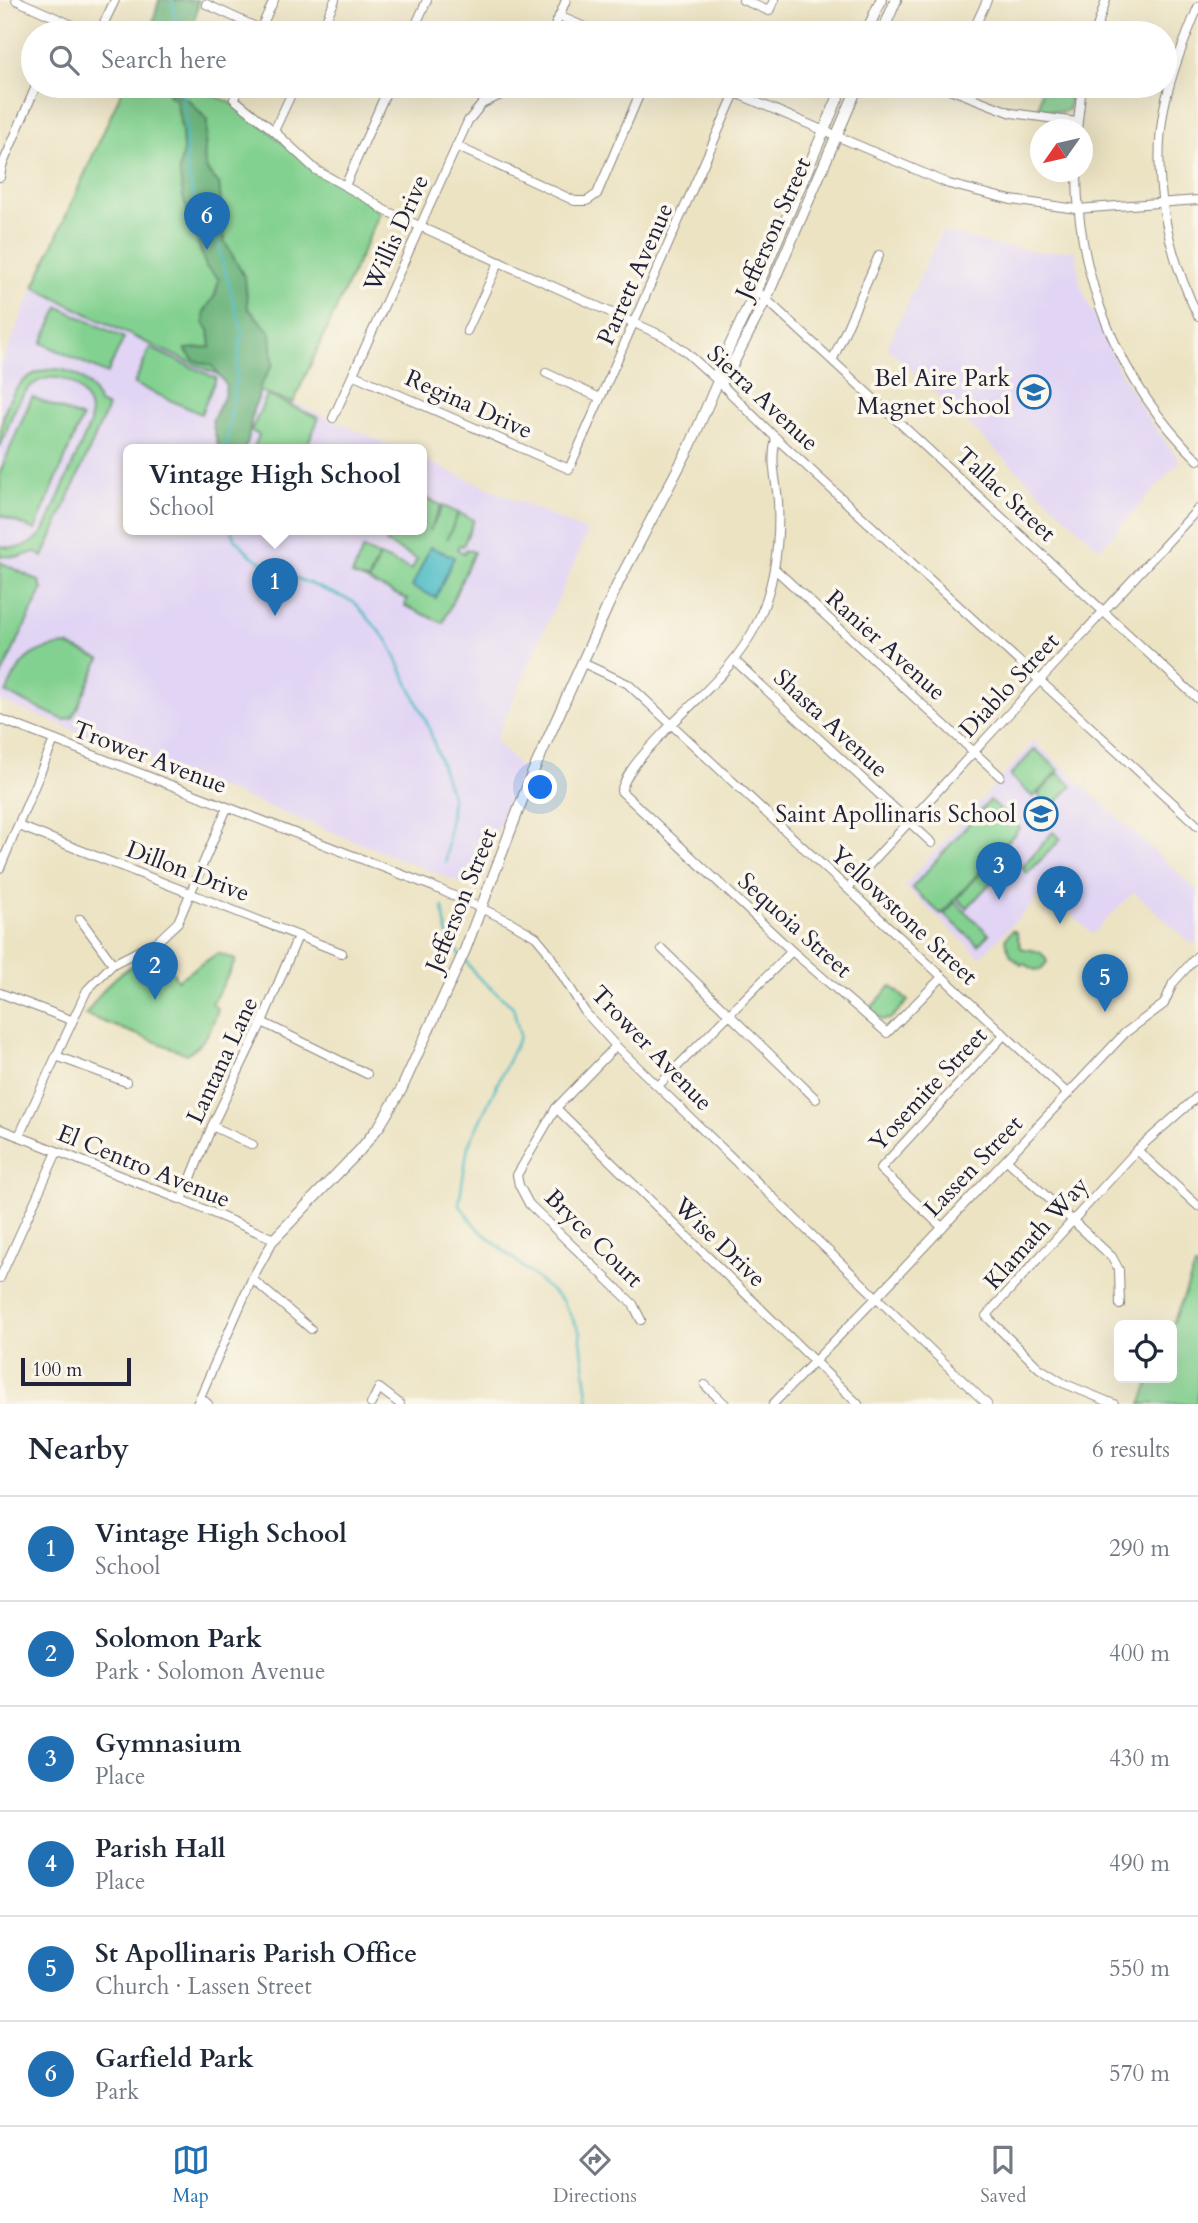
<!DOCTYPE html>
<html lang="en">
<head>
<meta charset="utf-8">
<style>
	body { margin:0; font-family:Cardo,serif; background:#f6f6f7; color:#1f2937 }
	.controls { position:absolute; right:21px; bottom:21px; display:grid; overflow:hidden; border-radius:10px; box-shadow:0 7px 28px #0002 }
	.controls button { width:63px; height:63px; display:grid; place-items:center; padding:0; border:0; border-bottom:2px solid #e0e1e3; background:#fff; color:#1f2937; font:35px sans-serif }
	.compass { position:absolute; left:1030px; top:119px; width:63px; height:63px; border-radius:50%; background:#fff; box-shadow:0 7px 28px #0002; rotate:236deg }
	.scale { position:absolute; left:21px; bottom:18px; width:110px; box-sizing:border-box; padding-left:7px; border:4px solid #22223b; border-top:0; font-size:19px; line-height:24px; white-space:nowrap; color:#22223b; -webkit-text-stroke:5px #fbf7ec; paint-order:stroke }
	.you { position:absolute; left:541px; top:788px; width:24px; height:24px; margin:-18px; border:5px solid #fff; border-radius:50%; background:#1a73e8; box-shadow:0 0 0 10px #1a73e833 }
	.badge { display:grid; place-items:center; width:46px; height:46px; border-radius:50%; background:#1f6fb2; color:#fff; font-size:23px; font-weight:700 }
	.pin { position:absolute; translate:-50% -58px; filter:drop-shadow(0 2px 4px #0008) }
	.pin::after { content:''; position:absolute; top:37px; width:24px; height:21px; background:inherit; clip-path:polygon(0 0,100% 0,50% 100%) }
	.popup { position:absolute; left:123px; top:444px; width:304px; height:91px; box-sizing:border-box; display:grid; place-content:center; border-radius:10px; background:#fff; filter:drop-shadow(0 2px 5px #0005); font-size:23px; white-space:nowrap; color:#747a83 }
	.popup b { font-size:26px; color:#1f2937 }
	.popup::after { content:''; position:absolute; left:50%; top:100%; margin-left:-14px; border:14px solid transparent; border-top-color:#fff }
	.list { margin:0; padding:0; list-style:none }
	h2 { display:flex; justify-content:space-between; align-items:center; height:91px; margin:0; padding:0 28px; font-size:30px }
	h2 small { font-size:23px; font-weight:400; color:#747a83 }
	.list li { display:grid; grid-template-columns:46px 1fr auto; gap:21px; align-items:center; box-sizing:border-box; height:105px; padding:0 28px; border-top:2px solid #e0e1e3 }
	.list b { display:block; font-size:26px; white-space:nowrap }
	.list p { margin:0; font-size:23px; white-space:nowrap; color:#747a83 }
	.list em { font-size:23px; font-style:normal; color:#747a83 }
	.icon { flex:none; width:38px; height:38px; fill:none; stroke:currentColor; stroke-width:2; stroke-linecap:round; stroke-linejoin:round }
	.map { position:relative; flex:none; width:1198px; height:1404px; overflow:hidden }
	.search { position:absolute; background:#fff; box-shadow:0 7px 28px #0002; left:21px; right:21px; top:21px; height:77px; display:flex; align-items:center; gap:18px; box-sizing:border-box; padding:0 24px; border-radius:38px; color:#747a83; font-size:26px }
	.sheet { height:721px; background:#fff }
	nav { display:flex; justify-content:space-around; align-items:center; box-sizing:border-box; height:98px; border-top:2px solid #e0e1e3; background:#fff; font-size:19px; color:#747a83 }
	nav a { display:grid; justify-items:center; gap:4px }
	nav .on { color:#1f6fb2 }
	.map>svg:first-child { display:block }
</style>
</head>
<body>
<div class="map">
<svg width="1198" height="1404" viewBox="0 0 1198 1404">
	<rect width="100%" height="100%" fill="#fbf7ec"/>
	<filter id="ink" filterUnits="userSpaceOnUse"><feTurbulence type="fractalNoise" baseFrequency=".0143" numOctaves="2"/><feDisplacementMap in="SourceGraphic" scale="14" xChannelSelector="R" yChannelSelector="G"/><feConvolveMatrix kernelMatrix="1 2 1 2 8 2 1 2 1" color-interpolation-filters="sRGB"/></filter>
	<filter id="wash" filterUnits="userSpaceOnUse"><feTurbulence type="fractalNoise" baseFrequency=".00686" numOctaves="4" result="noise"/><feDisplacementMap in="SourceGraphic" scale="28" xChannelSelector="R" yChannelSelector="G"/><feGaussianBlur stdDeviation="1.57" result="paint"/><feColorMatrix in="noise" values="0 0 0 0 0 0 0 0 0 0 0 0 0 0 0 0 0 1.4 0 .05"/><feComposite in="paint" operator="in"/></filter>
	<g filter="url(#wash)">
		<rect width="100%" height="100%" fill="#ece3c3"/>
		<g fill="#e1d4f4">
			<path d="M942 231 998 246 1042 252 1075 250 1081 287 1119 370 1146 415 1180 461 1100 549 887 347Z"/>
			<path d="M34 287 109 325 242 385 294 403 401 450H128V530H422V459L588 532 495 740 521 769 479 876 464 884 0 701V368Z"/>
			<path d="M1034 741 1198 891V939L1193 945 1134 892 1092 934 1046 890 980 957 904 886Z"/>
		</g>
		<g fill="#83d190" stroke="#527a66" stroke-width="2">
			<path d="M124 86C163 86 204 86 239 107 259 118 274 138 293 151 322 171 354 188 380 213L293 403C204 373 119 330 34 287Z"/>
			<path d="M1042 86 1072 91 1068 110 1060 112 1039 109Z"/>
			<path d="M59 307 124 338 107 374 42 343Z"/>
			<path d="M150 348 216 378 201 414 134 384Z"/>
			<path d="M58 369C78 372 92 384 99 403L108 407 43 557 35 552 18 557 2 556H0V546C18 551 32 546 44 531L90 424C95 390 57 362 29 388 14 402 8 429 0 447 0 410 14 369 58 369Z"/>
			<path d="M267 395 319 418 305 450H253L259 435 251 431Z"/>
			<path d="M32 397 82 418 35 530 0 515V472Z"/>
			<path d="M425 498 441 505 429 532 443 506 458 513 447 539 459 513 474 520 463 546 459 545 457 549 464 553 466 549 474 552 443 623 405 606 407 599 369 582 380 556 412 570 417 559 386 543 392 530H422V506Z"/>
			<path d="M363 549 379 556 368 581 352 575Z"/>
			<path d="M0 562 39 581 42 590 0 678Z"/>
			<path d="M67 645 100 659 73 717 64 720 6 693C21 660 28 649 67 645Z"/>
			<path d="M1035 749 1059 770 1033 797 1010 776Z"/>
			<path d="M1058 773 1072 786 1051 808 1038 795Z"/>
			<path d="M990 800 1020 828 941 914 912 888Z"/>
			<path d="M1053 832 1061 839 1028 873H1026L1022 867Z"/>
			<path d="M1002 854 1013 864 1001 877 990 867Z"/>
			<path d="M987 866 997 876 967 908 957 899Z"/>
			<path d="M955 902 989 934 978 945 944 914Z"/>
			<path d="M1012 930 1016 932 1021 948C1033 952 1042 948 1047 962L1041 969 1035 970 1023 963 1021 965 1011 956 1005 940Z"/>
			<path d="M161 950 177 980 218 953 236 960 212 1004 218 1009C210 1031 207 1041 187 1054L86 1015C108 978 124 969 161 950Z"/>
			<path d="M891 986 908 1001 890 1019 882 1020 870 1009Z"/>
			<path d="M1195 1267 1198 1268V1404H1141L1151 1378H1172V1326Z"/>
		</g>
		<g fill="#6ab37a" stroke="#466a5a" stroke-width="2">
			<path d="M159 0H198C199 12 192 21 192 33H150Z"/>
			<path d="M169 91 189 100 207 120C208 145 195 166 219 183L225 242 245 278 248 308 271 333 273 364 260 386 258 399 253 409 248 441 244 450H219L212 421 224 397 226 385 212 366 193 360 185 349 211 347 209 330 204 323V312L215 295 219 279 206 267 183 197 179 170 183 150 182 132 176 100 168 95Z"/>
		</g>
		<path fill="#4cbbc4" stroke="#376e80" stroke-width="2" d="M430 547 454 557 436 598 412 587Z"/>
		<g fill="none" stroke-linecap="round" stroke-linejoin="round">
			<g stroke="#4cbbc4" stroke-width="2.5">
				<path d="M172 0 178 33"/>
				<path d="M181 86 186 119V164L198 216 216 238 242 332 226 450"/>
				<path d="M231 530 235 539 252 556 272 568 354 602 388 641 428 725 452 797 446 862"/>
				<path d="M443 907C445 927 447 939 460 955"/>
				<path d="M465 960 477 976 513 1007 520 1036 468 1146 459 1204 477 1228 562 1300 580 1332 589 1404"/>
			</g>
		</g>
	</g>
	<g filter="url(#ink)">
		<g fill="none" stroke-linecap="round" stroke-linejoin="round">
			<defs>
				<g id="minor">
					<path d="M16 0 90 33"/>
					<path d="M743 0 769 11 774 0"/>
					<path d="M206 4 260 29"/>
					<path d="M1198 7C1185 39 1171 73 1164 108 1151 179 1167 252 1198 316"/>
					<path d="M559 16 599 33"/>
					<path d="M259 32 274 0"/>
					<path d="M99 33 115 0"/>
					<path d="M320 33 335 0"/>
					<path d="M412 33 427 0"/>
					<path d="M552 33 566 0"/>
					<path d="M972 33 987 0"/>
					<path d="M1095 33 1106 0"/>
					<path d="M167 86 175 91"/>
					<path d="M239 86 234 99 274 131 316 170 370 200 384 210 663 336 686 352 718 381 776 438 1198 826"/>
					<path d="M719 86 949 184 1011 200 1077 209 1198 200"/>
					<path d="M948 86 947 88 1012 113 1077 122"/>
					<path d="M1077 130 1082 86"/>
					<path d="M274 131 295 86"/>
					<path d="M456 146 575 201H587L597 194 643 86"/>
					<path d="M1077 172C1077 280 1120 384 1198 460"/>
					<path d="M0 177 2 166 36 86"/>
					<path d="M345 186 389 86"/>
					<path d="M756 290 1198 699"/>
					<path d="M467 331 499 262"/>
					<path d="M833 359 879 255"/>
					<path d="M546 373 600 398"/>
					<path d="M354 375 569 469 735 93"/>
					<path d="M333 418 468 121 482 104 519 86"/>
					<path d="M776 438C770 462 776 477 778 501 780 543 775 583 758 621 738 665 698 698 665 731 648 750 629 766 621 791L792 951 887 1033 942 977"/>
					<path d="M776 570 1000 776"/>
					<path d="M734 660 932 843"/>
					<path d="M583 663 628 684 1068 1094"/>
					<path d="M0 719 434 887 509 921 536 937 546 949 585 1012 616 1046 987 1404"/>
					<path d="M19 826 342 953"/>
					<path d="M0 868 54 740"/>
					<path d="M848 888 1198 509"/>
					<path d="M80 919 113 964"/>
					<path d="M662 949 816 1099"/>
					<path d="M0 993 71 1020"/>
					<path d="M262 1022 367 1074"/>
					<path d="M616 1046 556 1108 517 1175 519 1185 529 1204 633 1304 641 1320"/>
					<path d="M56 1056 126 1082"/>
					<path d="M659 1085 792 951"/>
					<path d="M556 1108 858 1404"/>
					<path d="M212 1126 253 1145"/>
					<path d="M0 1129 182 1200 274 1239 252 1279 197 1404"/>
					<path d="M19 1136 87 990 113 964 158 941 178 922 227 808"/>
					<path d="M1137 1150 1198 1206"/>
					<path d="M1007 1160 1112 1257 1119 1270 1120 1305"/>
					<path d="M182 1200 212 1126 262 1022 298 936"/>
					<path d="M942 1227 880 1169 1004 1035"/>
					<path d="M0 1278 57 1152"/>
					<path d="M252 1279 311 1329"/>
					<path d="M705 1385 725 1404"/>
					<path d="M200 1397 208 1404"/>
					<path d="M371 1404 379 1388 400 1404"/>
					<path d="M773 1404 876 1298 1125 1033 1164 1004 1173 983 1198 955"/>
					<path d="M1114 1404 1063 1383 1039 1368 986 1316 1137 1150 1198 1096"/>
				</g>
				<g id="major">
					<path d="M866 33 881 0"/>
					<path d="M882 33 896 0"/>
					<path d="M718 381 725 379 766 299 858 86"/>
					<path d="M274 1239 360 1150 380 1125 401 1090 465 950 532 774 619 581 690 446 718 381 717 373 756 290 843 86"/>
				</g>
			</defs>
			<use href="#minor" stroke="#87827f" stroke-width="10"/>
			<use href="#major" stroke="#87827f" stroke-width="12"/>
			<use href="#minor" stroke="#fff" stroke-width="8"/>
			<use href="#major" stroke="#fff" stroke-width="10"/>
		</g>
	</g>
	<defs>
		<symbol id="school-ring" viewBox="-11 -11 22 22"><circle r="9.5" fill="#fbf7ec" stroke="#1f6fb2" stroke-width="1.5"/><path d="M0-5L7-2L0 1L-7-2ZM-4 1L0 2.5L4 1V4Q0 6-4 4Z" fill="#1f6fb2"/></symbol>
	</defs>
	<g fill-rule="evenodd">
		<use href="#school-ring" x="1015" y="373" width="38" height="38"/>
		<use href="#school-ring" x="1022" y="795" width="38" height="38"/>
	</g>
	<g text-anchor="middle" stroke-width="7" stroke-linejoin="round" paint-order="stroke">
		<g font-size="24" fill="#22223b" stroke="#fbf7ec">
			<text transform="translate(773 228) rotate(-66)" y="8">Jefferson Street</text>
			<text transform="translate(396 233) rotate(-66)" y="8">Willis Drive</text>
			<text transform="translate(635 274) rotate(-66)" y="8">Parrett Avenue</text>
			<text transform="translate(763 398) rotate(43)" y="8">Sierra Avenue</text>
			<text transform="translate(469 404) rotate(24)" y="8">Regina Drive</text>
			<text transform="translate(1006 494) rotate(43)" y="8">Tallac Street</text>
			<text transform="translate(886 645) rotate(42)" y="8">Ranier Avenue</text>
			<text transform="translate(1009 685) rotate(-47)" y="8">Diablo Street</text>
			<text transform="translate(831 723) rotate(43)" y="8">Shasta Avenue</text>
			<text transform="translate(150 757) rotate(21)" y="8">Trower Avenue</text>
			<text transform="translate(188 871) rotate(21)" y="8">Dillon Drive</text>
			<text transform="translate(461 900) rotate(-68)" y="8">Jefferson Street</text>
			<text transform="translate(904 915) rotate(43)" y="8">Yellowstone Street</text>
			<text transform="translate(795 925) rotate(42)" y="8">Sequoia Street</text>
			<text transform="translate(652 1048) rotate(46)" y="8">Trower Avenue</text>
			<text transform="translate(222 1060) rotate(-65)" y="8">Lantana Lane</text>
			<text transform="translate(928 1089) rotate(-47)" y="8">Yosemite Street</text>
			<text transform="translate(144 1166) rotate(22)" y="8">El Centro Avenue</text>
			<text transform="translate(973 1166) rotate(-46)" y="8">Lassen Street</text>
			<text transform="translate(1036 1233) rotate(-48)" y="8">Klamath Way</text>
			<text transform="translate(594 1238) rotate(45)" y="8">Bryce Court</text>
			<text transform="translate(720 1242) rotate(44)" y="8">Wise Drive</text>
		</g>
		<g font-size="24" fill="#22223b" stroke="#fbf7ec" text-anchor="end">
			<text x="1010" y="386">Bel Aire Park<tspan x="1010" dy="28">Magnet School</tspan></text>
			<text x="1016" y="822">Saint Apollinaris School</text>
		</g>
	</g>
</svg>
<div class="controls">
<button><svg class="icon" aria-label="locate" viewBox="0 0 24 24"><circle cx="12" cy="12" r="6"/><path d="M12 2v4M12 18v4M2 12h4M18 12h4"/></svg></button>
</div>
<svg class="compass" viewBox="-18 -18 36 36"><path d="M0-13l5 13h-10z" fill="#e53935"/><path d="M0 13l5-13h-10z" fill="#747a83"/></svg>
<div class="scale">100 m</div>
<div class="you"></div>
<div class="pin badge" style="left:275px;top:616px">1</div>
<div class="popup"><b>Vintage High School</b>School</div>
<div class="pin badge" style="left:155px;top:1000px">2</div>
<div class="pin badge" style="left:999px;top:900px">3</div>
<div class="pin badge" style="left:1060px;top:924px">4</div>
<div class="pin badge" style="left:1105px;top:1012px">5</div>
<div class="pin badge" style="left:207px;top:250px">6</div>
<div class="search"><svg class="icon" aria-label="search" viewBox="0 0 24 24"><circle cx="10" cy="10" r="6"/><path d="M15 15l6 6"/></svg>Search here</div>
</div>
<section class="sheet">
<h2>Nearby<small>6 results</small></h2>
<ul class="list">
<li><span class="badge">1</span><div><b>Vintage High School</b><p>School</p></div><em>290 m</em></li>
<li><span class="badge">2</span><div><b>Solomon Park</b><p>Park · Solomon Avenue</p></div><em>400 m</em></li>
<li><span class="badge">3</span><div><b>Gymnasium</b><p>Place</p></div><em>430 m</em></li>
<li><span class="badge">4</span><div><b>Parish Hall</b><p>Place</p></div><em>490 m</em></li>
<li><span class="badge">5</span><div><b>St Apollinaris Parish Office</b><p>Church · Lassen Street</p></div><em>550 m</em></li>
<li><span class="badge">6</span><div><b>Garfield Park</b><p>Park</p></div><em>570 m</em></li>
</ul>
</section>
<nav>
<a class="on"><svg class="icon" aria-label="map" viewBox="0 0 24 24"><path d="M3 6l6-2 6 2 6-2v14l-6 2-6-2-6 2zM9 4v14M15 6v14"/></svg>Map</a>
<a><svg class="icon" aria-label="directions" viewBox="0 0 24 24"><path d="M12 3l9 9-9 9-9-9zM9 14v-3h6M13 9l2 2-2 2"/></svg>Directions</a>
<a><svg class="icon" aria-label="saved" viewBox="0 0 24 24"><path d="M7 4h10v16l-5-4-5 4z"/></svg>Saved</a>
</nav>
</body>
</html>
